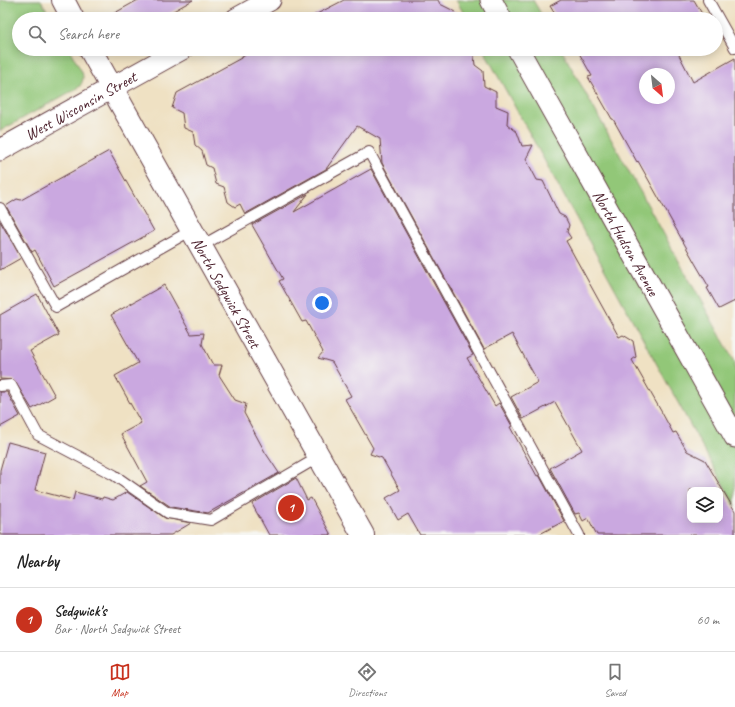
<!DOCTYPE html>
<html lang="en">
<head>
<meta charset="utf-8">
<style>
	body { margin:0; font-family:Caveat,sans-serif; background:#f6f6f6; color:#222 }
	.controls { position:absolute; right:12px; bottom:12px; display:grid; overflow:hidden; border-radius:8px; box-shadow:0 2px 10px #0003 }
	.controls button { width:36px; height:36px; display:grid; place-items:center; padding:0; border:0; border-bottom:1px solid #e0e0e0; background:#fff; color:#222; font:20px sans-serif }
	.compass { position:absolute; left:639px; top:68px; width:36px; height:36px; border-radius:50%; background:#fff; box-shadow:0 2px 10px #0003; rotate:152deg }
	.you { position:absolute; left:322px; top:303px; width:14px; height:14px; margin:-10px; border:3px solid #fff; border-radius:50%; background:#1a73e8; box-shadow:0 0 0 6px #1a73e833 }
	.badge { display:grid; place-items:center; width:26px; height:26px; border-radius:50%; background:#c8321e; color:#fff; font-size:13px; font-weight:700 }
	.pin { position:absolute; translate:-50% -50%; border:2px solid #fff; box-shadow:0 1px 4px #0006 }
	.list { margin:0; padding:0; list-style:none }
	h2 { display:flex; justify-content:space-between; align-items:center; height:52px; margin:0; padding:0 16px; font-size:17px }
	h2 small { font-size:13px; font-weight:400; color:#767676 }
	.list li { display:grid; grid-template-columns:26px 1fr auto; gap:12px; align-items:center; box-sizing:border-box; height:64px; padding:0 16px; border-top:1px solid #e0e0e0 }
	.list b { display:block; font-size:15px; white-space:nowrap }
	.list p { margin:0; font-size:13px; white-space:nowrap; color:#767676 }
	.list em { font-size:13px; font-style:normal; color:#767676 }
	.icon { flex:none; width:22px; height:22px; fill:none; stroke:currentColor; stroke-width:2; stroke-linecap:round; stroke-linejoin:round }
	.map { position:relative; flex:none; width:735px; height:535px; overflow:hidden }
	.search { position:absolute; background:#fff; box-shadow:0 2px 10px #0003; left:12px; right:12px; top:12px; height:44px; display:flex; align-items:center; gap:10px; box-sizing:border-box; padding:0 14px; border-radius:22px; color:#767676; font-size:15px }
	.sheet { height:116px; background:#fff }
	nav { display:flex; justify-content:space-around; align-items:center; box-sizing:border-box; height:56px; border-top:1px solid #e0e0e0; background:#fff; font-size:11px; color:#767676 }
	nav a { display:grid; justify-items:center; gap:2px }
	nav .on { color:#c8321e }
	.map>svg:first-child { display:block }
</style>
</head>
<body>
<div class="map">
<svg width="735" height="535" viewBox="0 0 735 535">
	<rect width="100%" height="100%" fill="#f6f6f2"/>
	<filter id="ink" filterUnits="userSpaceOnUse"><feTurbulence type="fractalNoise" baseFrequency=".025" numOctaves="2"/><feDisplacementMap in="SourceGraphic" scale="8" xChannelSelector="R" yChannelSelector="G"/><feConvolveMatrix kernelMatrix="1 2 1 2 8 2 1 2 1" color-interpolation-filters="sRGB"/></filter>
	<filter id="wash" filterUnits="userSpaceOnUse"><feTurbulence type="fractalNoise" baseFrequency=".012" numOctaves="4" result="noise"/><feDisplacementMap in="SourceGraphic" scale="16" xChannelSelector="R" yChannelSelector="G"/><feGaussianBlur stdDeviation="0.9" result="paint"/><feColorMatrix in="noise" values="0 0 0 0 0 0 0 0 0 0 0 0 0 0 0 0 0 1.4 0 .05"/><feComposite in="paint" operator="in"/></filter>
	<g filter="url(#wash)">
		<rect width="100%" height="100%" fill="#efe1c3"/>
		<g fill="#92c778" stroke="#6e7352">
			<path d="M0 0H41L52 19H19V49H69L82 72C84 78 83 82 79 87L0 131Z"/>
			<path d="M456 0H533L544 19H467Z"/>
			<path d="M483 49H561L735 362V506Z"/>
		</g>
		<g id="blocks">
			<g fill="#caa8e0" fill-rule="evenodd">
				<path d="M138 0H193L159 19H104Z"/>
				<path d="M344 0H438L440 4 456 12 449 19H314L313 16Z"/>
				<path d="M561 0H694L705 19H558L550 6Z"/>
				<path d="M255 49H473L475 65 483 71 484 86 496 92V106L508 111 507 124 517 132 522 146 533 145 526 159 537 180 543 181 559 214 565 217 569 225 567 232 571 238 566 241 619 337 623 335 633 341 636 357 632 360 661 411 673 433 676 432 687 451 705 460 735 511V535H597L588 518 583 521 579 513 575 514 550 468 582 450 555 402 523 419 511 397 538 382 512 334 484 349 382 163 380 139 357 126 326 169 245 214 240 204 235 207 228 202 224 187 216 184 212 168 206 165 202 151 195 145 193 132 184 128 182 113 172 108 177 93 243 57 242 56ZM690 490H720V520H690Z"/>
				<path d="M585 49H676L693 82 735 58V301L719 309 707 288 709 287 695 263 638 161 637 162 613 119H612L588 77 592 76 579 53ZM645 74H669V98H645Z"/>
				<path d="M109 151 154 231 54 286 35 250 32 252 6 206 17 199 21 200Z"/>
				<path d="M371 169 473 355 467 358 495 406 499 403 512 426 510 427 537 476 539 475 564 521 538 535H420L408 514 398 520 386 498 400 490 382 458 370 454 373 448 345 399 351 396 332 362 318 358 323 352 306 321 302 322 279 281 283 279 252 225 308 194 294 212Z"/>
				<path d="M0 221 21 258 0 270Z"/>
				<path d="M164 285 191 334 204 333 202 344 213 365H222L219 375 235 400 246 404 244 413 265 452 279 473 208 513 171 507 140 486 147 482 121 434 141 423 115 376 138 363 111 315Z"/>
				<path d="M37 294 59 335 30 351 55 396 32 409 14 380 0 379V315Z"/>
				<path d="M0 392H7L20 416 0 427Z"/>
				<path d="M8 442 45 452 35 490 73 500 75 492 102 499 103 497 113 500 127 492 165 518 191 523 171 535H0V470Z"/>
				<path d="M296 478 307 500 311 498 331 535H269L252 504Z"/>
			</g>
		</g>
	</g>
	<g filter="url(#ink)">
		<use href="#blocks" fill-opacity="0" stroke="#633c42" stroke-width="1"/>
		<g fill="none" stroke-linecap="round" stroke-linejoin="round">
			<defs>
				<g id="service">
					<path d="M708 0 735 48"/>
					<path d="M0 208 56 307 192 230"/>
					<path d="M201 246 369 152 579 535"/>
					<path d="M0 386 11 385 38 435 114 475 168 513 211 520 319 457"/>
				</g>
				<g id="minor">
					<path d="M491 0 501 19"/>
					<path d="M236 19 270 0"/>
					<path id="s1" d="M518 49 735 437"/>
					<path id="s2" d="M0 150 182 49"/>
				</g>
				<g id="tertiary">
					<path d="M63 0 73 19"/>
					<path id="s3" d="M90 49 363 535"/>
				</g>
			</defs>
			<use href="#service" stroke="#633c42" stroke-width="12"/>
			<use href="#minor" stroke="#633c42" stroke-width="23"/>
			<use href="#tertiary" stroke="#633c42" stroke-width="24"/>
			<use href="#service" stroke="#fff" stroke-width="10"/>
			<use href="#minor" stroke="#fff" stroke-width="21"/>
			<use href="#tertiary" stroke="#fff" stroke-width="22"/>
		</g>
	</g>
	<g text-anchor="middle" stroke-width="3" stroke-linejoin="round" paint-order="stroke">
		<g font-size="16" fill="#4a1f2b" stroke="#f6f6f2">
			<text dy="6" stroke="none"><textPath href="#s2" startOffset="92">West Wisconsin Street</textPath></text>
			<text dy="6" stroke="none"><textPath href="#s1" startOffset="222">North Hudson Avenue</textPath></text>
			<text dy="6" stroke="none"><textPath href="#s3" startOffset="279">North Sedgwick Street</textPath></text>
		</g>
	</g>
</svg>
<div class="controls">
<button><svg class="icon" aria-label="layers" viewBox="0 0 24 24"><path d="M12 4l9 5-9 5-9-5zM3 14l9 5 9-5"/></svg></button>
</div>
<svg class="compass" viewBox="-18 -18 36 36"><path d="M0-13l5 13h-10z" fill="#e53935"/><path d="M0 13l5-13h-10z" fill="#767676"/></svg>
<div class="you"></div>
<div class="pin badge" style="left:291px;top:508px">1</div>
<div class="search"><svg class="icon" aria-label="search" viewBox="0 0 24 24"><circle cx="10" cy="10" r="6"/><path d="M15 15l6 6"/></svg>Search here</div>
</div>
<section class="sheet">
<h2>Nearby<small></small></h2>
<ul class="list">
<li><span class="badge">1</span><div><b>Sedgwick's</b><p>Bar · North Sedgwick Street</p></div><em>60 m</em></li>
</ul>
</section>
<nav>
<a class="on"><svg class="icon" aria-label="map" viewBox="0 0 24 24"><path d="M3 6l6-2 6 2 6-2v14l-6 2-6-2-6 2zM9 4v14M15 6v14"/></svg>Map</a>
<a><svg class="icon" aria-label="directions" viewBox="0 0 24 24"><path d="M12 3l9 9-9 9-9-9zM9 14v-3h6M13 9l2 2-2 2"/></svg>Directions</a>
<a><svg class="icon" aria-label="saved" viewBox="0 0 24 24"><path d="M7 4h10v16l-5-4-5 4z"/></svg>Saved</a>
</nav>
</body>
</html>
